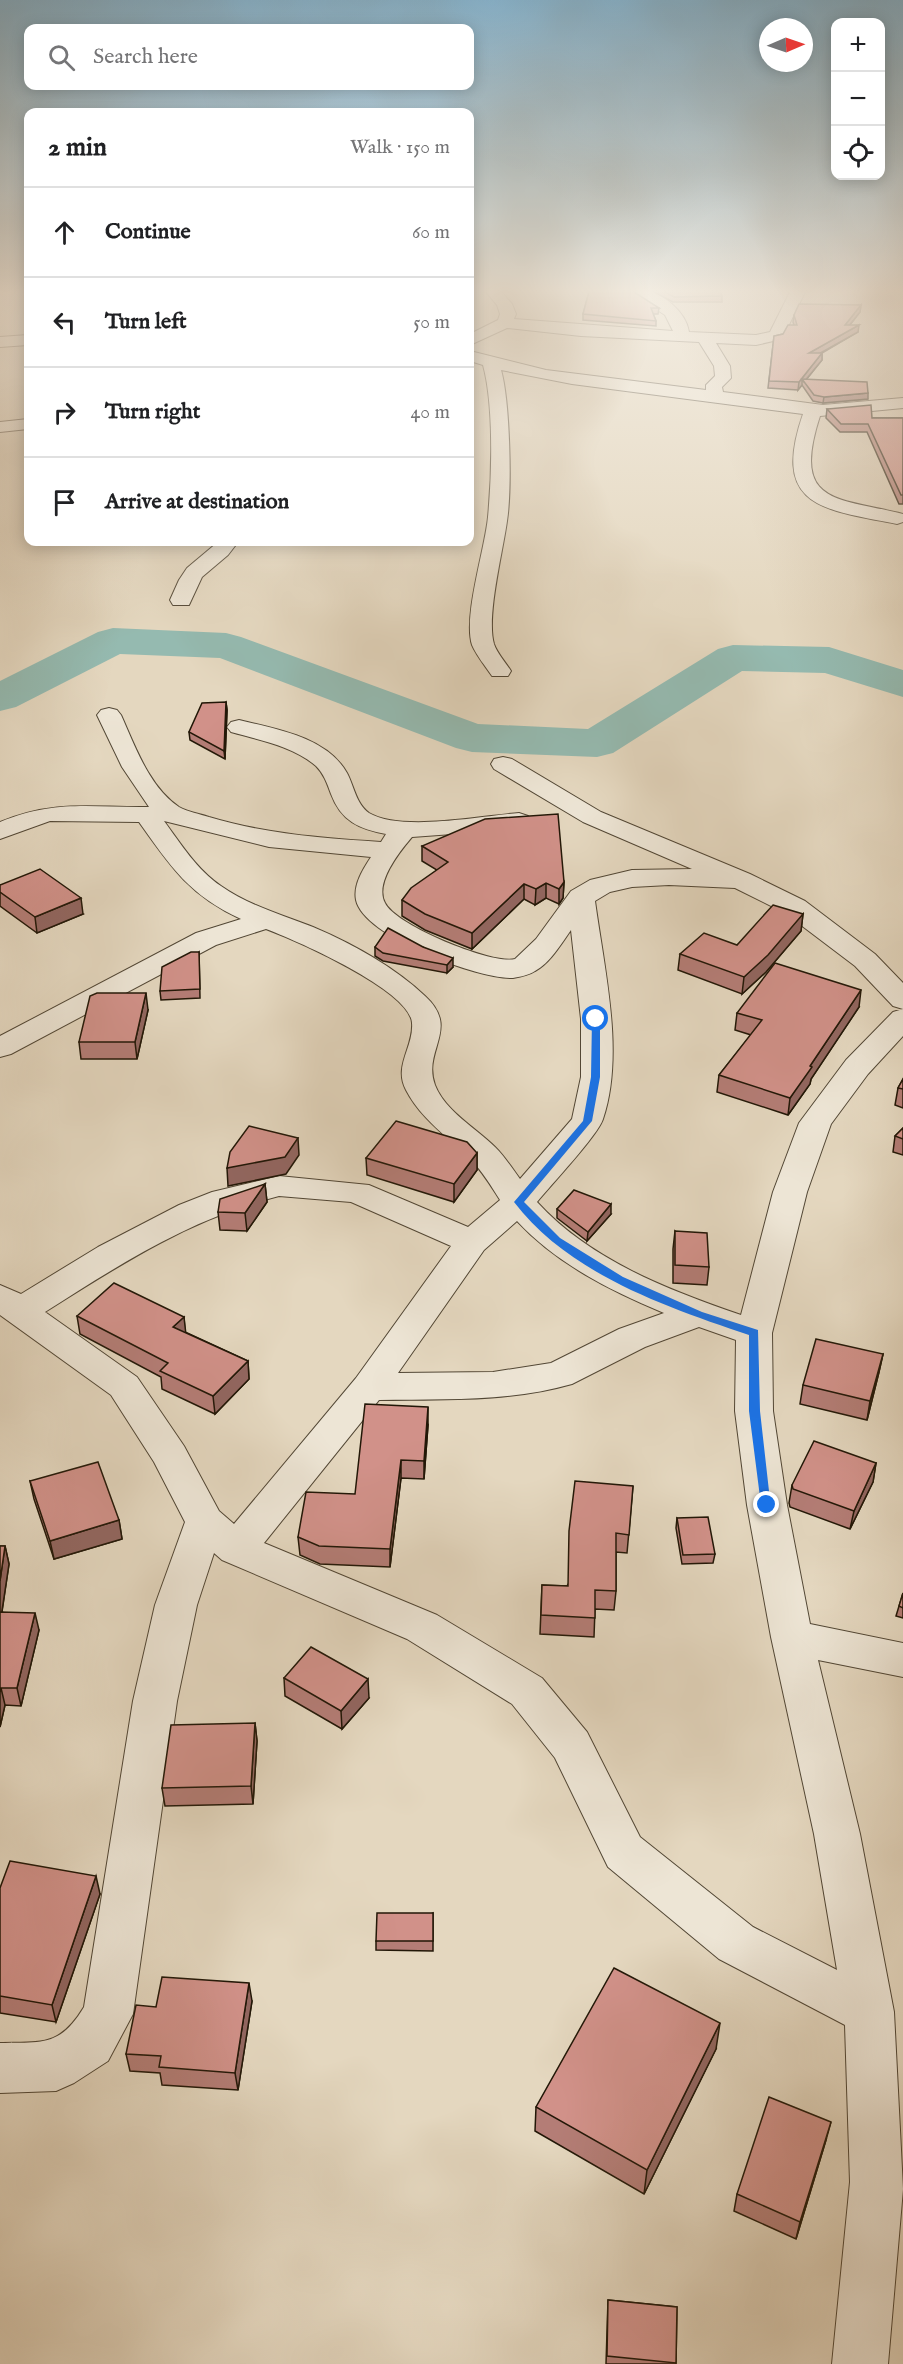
<!DOCTYPE html>
<html lang="en">
<head>
<meta charset="utf-8">
<style>
	body { margin:0; font-family:"IM FELL English",serif; background:#f2f2f2; color:#202124 }
	.controls { position:absolute; right:18px; top:18px; display:grid; overflow:hidden; border-radius:12px; box-shadow:0 3px 15px #0003 }
	.controls button { width:54px; height:54px; display:grid; place-items:center; padding:0; border:0; border-bottom:2px solid #e0e0e0; background:#fff; color:#202124; font:30px sans-serif }
	.compass { position:absolute; left:759px; top:18px; width:54px; height:54px; border-radius:50%; background:#fff; box-shadow:0 3px 15px #0003; rotate:88deg }
	.stop { position:absolute; width:18px; height:18px; margin:-14px; border:4px solid #1a73e8; border-radius:50%; background:#fff }
	.stop.end { background:#1a73e8; border-color:#fff; box-shadow:0 2px 6px #0008 }
	.list { margin:0; padding:0; list-style:none }
	h2 { display:flex; justify-content:space-between; align-items:center; height:78px; margin:0; padding:0 24px; font-size:26px }
	h2 small { font-size:20px; font-weight:400; color:#757577 }
	.list li { display:grid; grid-template-columns:39px 1fr auto; gap:18px; align-items:center; box-sizing:border-box; height:90px; padding:0 24px; border-top:2px solid #e0e0e0 }
	.list b { display:block; font-size:22px; white-space:nowrap }
	.list em { font-size:20px; font-style:normal; color:#757577 }
	.icon { flex:none; width:33px; height:33px; fill:none; stroke:currentColor; stroke-width:2; stroke-linecap:round; stroke-linejoin:round }
	.map { position:relative; flex:none; width:903px; height:2364px; overflow:hidden }
	.search { position:absolute; background:#fff; box-shadow:0 3px 15px #0003; left:24px; top:24px; width:450px; height:66px; display:flex; align-items:center; gap:15px; box-sizing:border-box; padding:0 21px; border-radius:12px; color:#757577; font-size:22px }
	.panel { position:absolute; background:#fff; box-shadow:0 3px 15px #0003; left:24px; top:108px; width:450px; height:438px; border-radius:12px }
	.map>svg:first-child { display:block }
</style>
</head>
<body>
<div class="map">
<svg width="903" height="2364" viewBox="0 0 903 2364">
	<rect width="100%" height="100%" fill="#e4d7bf"/>
	<filter id="stains"><feTurbulence type="fractalNoise" baseFrequency=".00333" numOctaves="4"/><feColorMatrix values="0 0 0 0 .2 0 0 0 0 .09 0 0 0 0 .02 0 0 0 .5 -.17"/></filter>
	<radialGradient id="worn" r=".72"><stop offset=".6" stop-color="#630" stop-opacity="0"/><stop offset="1" stop-color="#630" stop-opacity=".3"/></radialGradient>
	<g fill="none" stroke-linecap="round" stroke-linejoin="round">
		<path fill="#95bab0" fill-rule="evenodd" d="M113 628 226 633 241 637 478 724 588 729 718 649 733 645 829 647 903 670V697L825 673 742 671 613 753 597 757 472 752 456 748 220 658 120 654 16 707 0 711V681L98 632Z"/>
		<defs>
			<g id="street">
				<path d="M483 288H498L512 304 516 314 514 319 673 331 665 315 623 288C629 288 636 287 642 288 662 293 686 311 689 332L756 335 770 332 792 288H807L782 339 756 345 716 343 730 366 731 378 722 387 723 392 823 405 903 398V408L820 416C791 505 836 497 903 514V522L897 524C822 509 771 507 803 414L572 384 501 370C510 401 512 489 507 521 503 551 486 617 494 644 497 653 506 663 511 671L508 676H492C486 667 476 655 472 645 463 616 485 549 488 517 492 475 494 405 483 365L470 361V351L546 370 706 390V385L715 376 714 366 699 342 581 336 507 328 470 345V334L498 320 500 314 497 305Z"/>
				<path d="M28 335V345L0 347V337Z"/>
				<path d="M28 419V429L0 432V422Z"/>
				<path d="M218 542H238L228 555 202 577 189 605H173L170 600 179 580 187 568Z"/>
				<path d="M109 708 117 710 121 715C135 746 149 787 179 807 188 812 200 814 209 817 265 834 323 838 381 842L386 834C359 829 341 821 331 794 327 783 324 774 316 766 293 746 259 740 231 732L227 727 231 722 239 720C276 729 327 737 347 773 354 786 356 804 369 813 401 832 482 816 519 813L528 816 532 821 528 826 519 829 412 837C400 851 374 883 385 903 395 925 492 965 515 959L536 939 571 891 590 880 632 870 692 869 583 822 494 769 491 764 494 759 503 757 512 759 601 812 750 874 805 901 875 954 903 983V1009L893 1006 855 966 785 913 735 888 669 885 632 887 610 892 595 901C604 968 625 1054 603 1119 598 1135 551 1185 537 1202 590 1260 668 1290 741 1315L773 1192 799 1123 846 1060 893 1012 903 1009V1036L868 1074 831 1124 807 1192 772 1333 773 1411 787 1505 810 1624 903 1643V1677L818 1660 860 1834 894 2012 903 2189 888 2364H832L850 2182 845 2025 719 1959 608 1867 555 1758 512 1704 407 1639 222 1560 214 1553 197 1605 177 1701 133 2014 108 2061 74 2083 56 2091 0 2093V2043C42 2042 60 2047 84 2007L133 1701 155 1605 185 1522 154 1462 111 1395 0 1315V1285L21 1294 98 1247 179 1205 212 1192 279 1176 369 1185 468 1227 500 1200C491 1186 483 1172 471 1160 448 1137 421 1119 406 1090 393 1066 414 1047 412 1023 410 990 295 940 266 929L216 945 11 1054 0 1057V1036L196 933 241 919C190 896 170 866 139 822L50 821 0 839V822C56 799 92 808 149 807L122 767 97 715 101 710ZM164 821 269 847 371 857C363 869 353 885 356 900 364 937 478 979 513 978 519 977 529 975 535 971 550 963 561 944 571 930L581 1019V1077L572 1119 520 1179C512 1168 505 1157 495 1147 476 1128 445 1111 435 1085 422 1050 461 1029 425 996 393 966 353 944 313 927 282 915 248 905 221 886 197 870 181 844 164 821ZM279 1196 351 1202 451 1246 356 1378 234 1524 219 1511 184 1446 137 1377 45 1312C122 1263 190 1219 279 1196ZM517 1221C557 1264 611 1291 664 1313L619 1329 551 1363 493 1372 398 1373 484 1250ZM699 1327 736 1340 735 1411 747 1505 771 1637 814 1834 837 1970 753 1927 640 1837 587 1732 542 1678 437 1615 264 1543 379 1400C443 1399 510 1402 572 1384L645 1347Z"/>
			</g>
		</defs>
		<use href="#street" stroke="#524735" stroke-width="2"/>
		<use href="#street" fill="#ede5d5" fill-rule="evenodd"/>
	</g>
	<g fill="#b47d76" stroke="#221707" stroke-width="1.5">
		<path d="M590 288 659 308 658 314H653L656 321V326L583 320V314Z"/>
		<path d="M647 288H719L722 296V302H673Z"/>
		<path d="M861 305 860 312 850 325 858 332 822 353V360L806 380 868 399 823 403 813 401 802 385 798 390 768 388 774 336 783 334 794 325 793 322 794 315Z"/>
		<path d="M827 409 872 418H903V504H899L867 432H840L826 418Z"/>
		<path d="M226 702 227 710 225 759 190 740 189 732Z"/>
		<path d="M422 846 564 882 563 898 559 904 546 898 535 905 524 899 472 949 425 930 402 916V900L437 870 422 861Z"/>
		<path d="M0 885 83 914 37 933 0 906Z"/>
		<path d="M803 914 801 931 766 972 742 994 678 970 680 954 737 945Z"/>
		<path d="M375 947H423L453 967 447 973 383 961 375 956Z"/>
		<path d="M199 952 200 998 161 1000 160 991Z"/>
		<path d="M859 1007 811 1079 810 1084 788 1115 717 1092 719 1075 751 1035 735 1030 737 1013Z"/>
		<path d="M148 1010 137 1059H81L79 1042Z"/>
		<path d="M903 1079V1108L895 1105 898 1088Z"/>
		<path d="M903 1128V1155L893 1152 895 1136Z"/>
		<path d="M477 1153V1170L454 1202 367 1175 366 1158Z"/>
		<path d="M265 1184 267 1202 247 1231 220 1230 218 1212Z"/>
		<path d="M557 1209 611 1214 587 1241 557 1218Z"/>
		<path d="M675 1231 709 1267 707 1285 673 1283V1249Z"/>
		<path d="M77 1316 184 1317 185 1332 248 1361 249 1379 215 1414 162 1389 161 1377 80 1334Z"/>
		<path d="M883 1354 879 1372 867 1420 800 1404 803 1385Z"/>
		<path d="M428 1425 424 1479 401 1478 390 1567 320 1564 300 1555 298 1537 355 1494Z"/>
		<path d="M876 1463 873 1482 850 1529 790 1507 789 1503 792 1485Z"/>
		<path d="M30 1481 119 1520 122 1539 54 1559 34 1499Z"/>
		<path d="M633 1486 627 1553 616 1552V1591L614 1610 595 1609 594 1637 540 1634 542 1585 567 1586Z"/>
		<path d="M677 1518 715 1554 713 1563 682 1564 676 1528Z"/>
		<path d="M0 1546H5L9 1564 2 1612 39 1630 21 1706 5 1705 0 1727Z"/>
		<path d="M903 1593V1618L896 1616Z"/>
		<path d="M284 1678 369 1698 342 1729 285 1696Z"/>
		<path d="M255 1723 257 1741 253 1804 165 1806 162 1788Z"/>
		<path d="M0 1888 100 1894 56 2022 0 2013Z"/>
		<path d="M433 1913V1951L376 1950V1941Z"/>
		<path d="M252 2001 238 2090 162 2085 160 2073 130 2071 126 2054 156 2007Z"/>
		<path d="M716 2049 644 2194 535 2131 536 2107Z"/>
		<path d="M826 2140 796 2239 734 2211 737 2194Z"/>
		<path d="M608 2300 677 2307 676 2364H606Z"/>
	</g>
	<g fill="#926660" stroke="#221707" stroke-width="1.5">
		<path d="M861 305 860 312 844 332 845 325Z"/>
		<path d="M859 325 858 332 808 360 809 353Z"/>
		<path d="M822 353V360L804 382 802 379V385L798 390 799 382Z"/>
		<path d="M868 393V399L823 403 824 397Z"/>
		<path d="M226 702 227 710 225 759 224 751Z"/>
		<path d="M564 882 563 898 559 904V889Z"/>
		<path d="M546 883V898L535 905 536 889Z"/>
		<path d="M524 884V899L472 949V933Z"/>
		<path d="M81 898 83 914 37 933 35 917Z"/>
		<path d="M803 914 801 931 766 972 742 994 744 977Z"/>
		<path d="M453 958V967L447 973V965Z"/>
		<path d="M861 990 859 1007 811 1079 810 1084 788 1115 790 1098 810 1066Z"/>
		<path d="M146 993 148 1010 137 1059 135 1042Z"/>
		<path d="M298 1138 299 1155 286 1174 228 1186 227 1168Z"/>
		<path d="M477 1153V1170L454 1202V1184Z"/>
		<path d="M265 1184 267 1202 247 1231 245 1213Z"/>
		<path d="M611 1204V1214L587 1241 588 1232Z"/>
		<path d="M184 1317 186 1335 173 1327Z"/>
		<path d="M883 1354 879 1372 867 1420 870 1401Z"/>
		<path d="M248 1361 249 1379 215 1414 213 1396Z"/>
		<path d="M428 1407V1425L424 1479V1461Z"/>
		<path d="M401 1460V1478L390 1567V1549Z"/>
		<path d="M876 1463 873 1482 850 1529 854 1511Z"/>
		<path d="M119 1520 122 1539 54 1559 50 1541Z"/>
		<path d="M5 1546 9 1564 0 1624V1581Z"/>
		<path d="M35 1613 39 1630 21 1706 17 1688Z"/>
		<path d="M368 1679 369 1698 342 1729 341 1711Z"/>
		<path d="M1 1688 5 1705 0 1727V1692Z"/>
		<path d="M255 1723 257 1741 253 1804 251 1786Z"/>
		<path d="M96 1876 100 1894 56 2022 52 2005Z"/>
		<path d="M249 1983 252 2001 238 2090 235 2073Z"/>
		<path d="M720 2023 716 2049 644 2194 647 2170Z"/>
		<path d="M831 2122 826 2140 796 2239 800 2222Z"/>
	</g>
	<g fill="#d19189" stroke="#221707" stroke-width="1.5">
		<path d="M590 288H628L659 308H651L656 321 583 314Z"/>
		<path d="M658 288H719L722 296 674 297Z"/>
		<path d="M799 304 861 305 845 325H859L809 353H822L799 382 769 381 774 336 783 334 788 325H797L794 315Z"/>
		<path d="M802 379 867 382 868 393 824 397 814 395Z"/>
		<path d="M871 405 872 418H903V495H901L868 424H841L827 409Z"/>
		<path d="M226 702 224 751 189 732 202 703Z"/>
		<path d="M558 814 564 882 559 889 546 883 536 889 524 884 472 933 425 914 402 900 411 888 448 862 422 846 485 819Z"/>
		<path d="M40 869 81 898 35 917 0 892V885Z"/>
		<path d="M773 905 803 914 768 955 744 977 680 954 704 933 737 945Z"/>
		<path d="M388 928 423 947 453 958 447 965 383 953 375 947Z"/>
		<path d="M191 952H199L200 989 160 991 162 967Z"/>
		<path d="M775 963 861 990 810 1066 812 1067 790 1098 719 1075 762 1020 737 1013Z"/>
		<path d="M97 993H146L135 1042H79L90 996Z"/>
		<path d="M903 1079V1089L898 1088Z"/>
		<path d="M396 1121 467 1142 477 1153 454 1184 366 1158Z"/>
		<path d="M249 1126 298 1138 285 1157 227 1168 230 1152Z"/>
		<path d="M903 1128V1139L895 1136Z"/>
		<path d="M265 1184 245 1213 218 1212 220 1199Z"/>
		<path d="M574 1190 611 1204 588 1232 557 1209Z"/>
		<path d="M675 1231 707 1233 709 1267 675 1265Z"/>
		<path d="M114 1283 184 1317 173 1327 248 1361 213 1396 160 1371 168 1363 77 1316Z"/>
		<path d="M816 1339 883 1354 870 1401 803 1385Z"/>
		<path d="M365 1404 428 1407 424 1461 401 1460 390 1549 319 1546 298 1537 306 1492 355 1494Z"/>
		<path d="M814 1441 876 1463 854 1511 793 1489 792 1485Z"/>
		<path d="M98 1462 119 1520 50 1541 30 1481Z"/>
		<path d="M575 1481 633 1486 629 1535 616 1533V1591L595 1590V1618L541 1615 542 1585 568 1586 569 1531Z"/>
		<path d="M708 1517 715 1554 683 1555 677 1518Z"/>
		<path d="M0 1546H5L0 1581Z"/>
		<path d="M903 1593V1608L899 1606Z"/>
		<path d="M0 1612 35 1613 17 1688H1L0 1692Z"/>
		<path d="M311 1647 368 1679 341 1711 284 1678Z"/>
		<path d="M255 1723 251 1786 162 1788 171 1725Z"/>
		<path d="M10 1861 96 1876 52 2005 0 1996V1888Z"/>
		<path d="M377 1913H433V1941H376Z"/>
		<path d="M614 1968 720 2023 647 2170 536 2107Z"/>
		<path d="M162 1977 249 1983 235 2073 159 2067 161 2056 126 2054 136 2005 156 2007Z"/>
		<path d="M769 2097 831 2122 800 2222 737 2194Z"/>
		<path d="M608 2300 677 2307 676 2363 607 2356Z"/>
	</g>
	<linearGradient id="sky" x2="0" y2="1"><stop stop-color="#87b6d2"/><stop offset="0.47" stop-color="#f3ede2"/><stop offset="1" stop-color="#f3ede2" stop-opacity="0"/></linearGradient>
	<rect width="903" height="619" fill="url(#sky)"/>
	<path fill="#1a73e8" d="M596 1017 600 1019V1077L592 1121 524 1202 560 1238 623 1277 702 1312 758 1330 760 1411 771 1509H763L761 1505 749 1411V1335C666 1307 569 1274 514 1202L583 1121 591 1077 592 1019Z"/>
	<rect width="100%" height="100%" filter="url(#stains)"/>
	<rect width="100%" height="100%" fill="url(#worn)"/>
</svg>
<div class="controls">
<button>+</button>
<button>−</button>
<button><svg class="icon" aria-label="locate" viewBox="0 0 24 24"><circle cx="12" cy="12" r="6"/><path d="M12 2v4M12 18v4M2 12h4M18 12h4"/></svg></button>
</div>
<svg class="compass" viewBox="-18 -18 36 36"><path d="M0-13l5 13h-10z" fill="#e53935"/><path d="M0 13l5-13h-10z" fill="#757577"/></svg>
<div class="stop" style="left:596px;top:1019px"></div>
<div class="stop end" style="left:767px;top:1505px"></div>
<div class="search"><svg class="icon" aria-label="search" viewBox="0 0 24 24"><circle cx="10" cy="10" r="6"/><path d="M15 15l6 6"/></svg>Search here</div>
<section class="panel">
<h2>2 min<small>Walk · 150 m</small></h2>
<ul class="list">
<li><svg class="icon" aria-label="ahead" viewBox="0 0 24 24"><path d="M12 20V5M6 11l6-6 6 6"/></svg><div><b>Continue</b></div><em>60 m</em></li>
<li><svg class="icon" aria-label="left" viewBox="0 0 24 24"><path d="M17 20v-9H6M10 6l-5 5 5 5"/></svg><div><b>Turn left</b></div><em>50 m</em></li>
<li><svg class="icon" aria-label="right" viewBox="0 0 24 24"><path d="M7 20v-9h11M14 6l5 5-5 5"/></svg><div><b>Turn right</b></div><em>40 m</em></li>
<li><svg class="icon" aria-label="arrive" viewBox="0 0 24 24"><path d="M6 21V4h12l-3 4 3 4H6"/></svg><div><b>Arrive at destination</b></div></li>
</ul>
</section>
</div>
</body>
</html>
